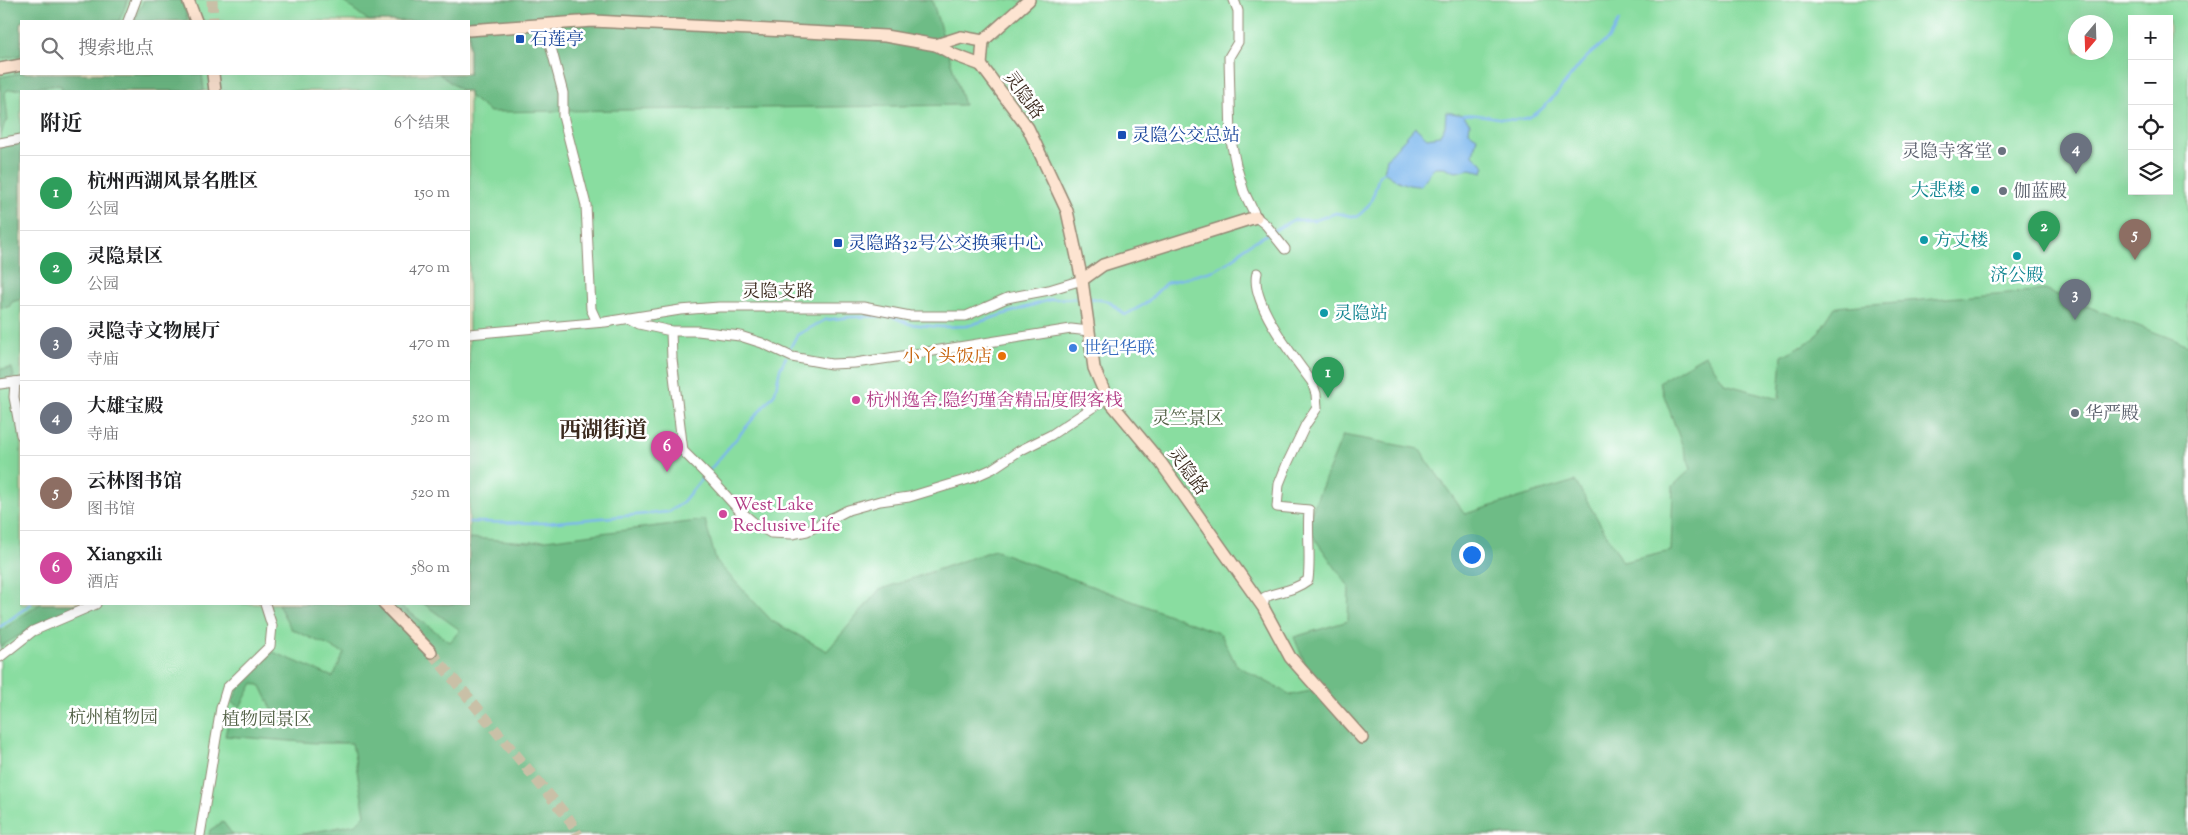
<!DOCTYPE html>
<html lang="zh">
<head>
<meta charset="utf-8">
<style>
	body { margin:0; font-family:"Sorts Mill Goudy","Noto Serif SC",serif; background:#f2f2f2; color:#202124 }
	.controls { position:absolute; right:15px; top:15px; display:grid; overflow:hidden; border-radius:0px; box-shadow:0 5px 20px #0002 }
	.controls button { width:45px; height:45px; display:grid; place-items:center; padding:0; border:0; border-bottom:1px solid #e0e0e0; background:#fff; color:#202124; font:25px sans-serif }
	.compass { position:absolute; left:2068px; top:15px; width:45px; height:45px; border-radius:50%; background:#fff; box-shadow:0 5px 20px #0002; rotate:199deg }
	.you { position:absolute; left:1471px; top:554px; width:18px; height:18px; margin:-12px; border:4px solid #fff; border-radius:50%; background:#1a73e8; box-shadow:0 0 0 8px #1a73e833 }
	.badge { display:grid; place-items:center; width:32px; height:32px; border-radius:50%; background:#d1495b; color:#fff; font-size:16px; font-weight:700 }
	.pin { position:absolute; translate:-50% -41px; filter:drop-shadow(0 1px 2px #0008) }
	.pin::after { content:''; position:absolute; top:26px; width:18px; height:15px; background:inherit; clip-path:polygon(0 0,100% 0,50% 100%) }
	.list { margin:0; padding:0; list-style:none }
	h2 { display:flex; justify-content:space-between; align-items:center; height:65px; margin:0; padding:0 20px; font-size:21px }
	h2 small { font-size:16px; font-weight:400; color:#757577 }
	.list li { display:grid; grid-template-columns:32px 1fr auto; gap:15px; align-items:center; box-sizing:border-box; height:75px; padding:0 20px; border-top:1px solid #e0e0e0 }
	.list b { display:block; font-size:19px; white-space:nowrap }
	.list p { margin:0; font-size:16px; white-space:nowrap; color:#757577 }
	.list em { font-size:16px; font-style:normal; color:#757577 }
	.icon { flex:none; width:28px; height:28px; fill:none; stroke:currentColor; stroke-width:2; stroke-linecap:round; stroke-linejoin:round }
	.map { position:relative; flex:none; width:2188px; height:835px; overflow:hidden }
	.search { position:absolute; background:#fff; box-shadow:0 5px 20px #0002; left:20px; top:20px; width:450px; height:55px; display:flex; align-items:center; gap:12px; box-sizing:border-box; padding:0 18px; border-radius:0px; color:#757577; font-size:19px }
	.panel { position:absolute; background:#fff; box-shadow:0 5px 20px #0002; left:20px; top:90px; width:450px; height:515px; border-radius:0px }
	.map>svg:first-child { display:block }
</style>
</head>
<body>
<div class="map">
<svg width="2188" height="835" viewBox="0 0 2188 835">
	<rect width="100%" height="100%" fill="#fff"/>
	<filter id="ink" filterUnits="userSpaceOnUse"><feTurbulence type="fractalNoise" baseFrequency=".02" numOctaves="2"/><feDisplacementMap in="SourceGraphic" scale="10" xChannelSelector="R" yChannelSelector="G"/><feConvolveMatrix kernelMatrix="1 2 1 2 8 2 1 2 1" color-interpolation-filters="sRGB"/></filter>
	<filter id="wash" filterUnits="userSpaceOnUse"><feTurbulence type="fractalNoise" baseFrequency=".0096" numOctaves="4" result="noise"/><feDisplacementMap in="SourceGraphic" scale="20" xChannelSelector="R" yChannelSelector="G"/><feGaussianBlur stdDeviation="1.12" result="paint"/><feColorMatrix in="noise" values="0 0 0 0 0 0 0 0 0 0 0 0 0 0 0 0 0 1.4 0 .05"/><feComposite in="paint" operator="in"/></filter>
	<g filter="url(#wash)">
		<rect width="100%" height="100%" fill="#ede6c9"/>
		<path fill="#89dda0" stroke="#62845f" fill-rule="evenodd" d="M0 0H2188V835H0ZM2132 19H2169V191H2132ZM21 21H469V74H21ZM2076 22H2106V52H2076ZM21 91H469V604H21Z"/>
		<g fill="#6ebc86" stroke="#547352">
			<path d="M0 0H128L119 21H21V55L0 59Z"/>
			<path d="M144 0H182L188 21H134Z"/>
			<path d="M341 0H932L964 105 490 112 469 96V91H462L439 74H469V21H369Z"/>
			<path d="M21 73 202 74 204 91H62V87L59 85 8 90 5 92 8 121 5 122 0 138V77Z"/>
			<path d="M21 143V299L12 302 9 307 1 308 0 147Z"/>
			<path d="M2045 290 2188 345V835H298L356 824 365 815 352 743H316L225 736 228 723 278 726V715L272 709 261 686 253 683 240 707 232 703 239 687 273 652 333 677 344 653 291 629 278 604H398L450 642 460 630 424 604H469V538L530 542 705 520 716 561 772 621 827 651 879 590 994 550 1221 634 1236 665 1291 695 1316 690 1294 637 1348 621 1349 587 1306 526 1343 435 1419 449 1465 514 1575 481 1623 562 1671 551 1673 486 1691 469 1659 382 1705 355 1725 384 1779 399 1782 356 1814 339 1835 307Z"/>
			<path d="M12 368 14 377 0 380V369Z"/>
			<path d="M40 604H83L47 619 0 647V631Z"/>
			<path d="M223 822 233 835H209L210 830Z"/>
		</g>
		<path fill="#7bb7ed" stroke="#5b7086" d="M1446 112 1463 115 1470 123 1469 132 1477 137 1473 155 1485 166 1483 172 1470 169 1456 172 1444 167H1435L1420 186C1405 186 1396 181 1384 172L1387 158 1415 127 1427 138 1439 136 1445 126Z"/>
		<g fill="none" stroke-linecap="round" stroke-linejoin="round">
			<g stroke="#7bb7ed" stroke-width="2.5">
				<path d="M1463 115C1484 112 1506 124 1527 118 1546 113 1571 73 1586 58 1593 51 1602 45 1609 38 1613 33 1615 27 1619 21"/>
				<path d="M1088 298 1108 301 1125 315 1145 304 1166 283 1215 270 1233 259 1246 246 1293 220H1316L1336 213 1356 217C1373 206 1374 193 1379 175L1384 172"/>
				<path d="M788 352 797 335 825 320 851 317 891 316 910 324 941 327 967 326 1052 299 1080 298"/>
				<path d="M708 472 775 393 780 369 786 357"/>
				<path d="M469 522 546 523 668 512 681 504 704 476"/>
				<path d="M0 627 31 604"/>
			</g>
		</g>
	</g>
	<g filter="url(#ink)">
		<g fill="none" stroke-linecap="round" stroke-linejoin="round">
			<g stroke="#c9c0a7" stroke-width="11" stroke-dasharray="11 5.5" stroke-linecap="butt">
				<path d="M212 0 213 21"/>
				<path d="M431 652 569 819 578 835"/>
			</g>
			<defs>
				<g id="street">
					<path d="M1234 0 1238 11V42L1229 57 1231 141 1236 165 1244 192 1256 217 1266 225 1285 249"/>
					<path d="M128 21 136 0"/>
					<path d="M545 25 563 93V116L586 205 591 309 597 322"/>
					<path d="M0 143 21 139"/>
					<path d="M1257 273C1249 301 1295 359 1312 382L1316 394 1317 408 1306 424 1287 464 1279 484 1277 507 1309 510C1307 534 1311 557 1308 580 1292 592 1282 590 1265 597L1263 607"/>
					<path d="M628 318 639 324 671 331 672 359 683 451 710 478 739 510 754 523 771 533 792 534 807 531 848 510 880 501 909 497 972 478 992 469 1019 451 1051 435 1107 398"/>
					<path d="M671 331H698L740 336 762 343 792 357 831 364 855 363 896 357 1071 329 1089 331"/>
					<path d="M469 334 605 322 680 310 719 307H863L910 316H966L1007 298 1049 290 1082 280"/>
					<path d="M15 382 14 397 21 435"/>
					<path d="M0 384 21 381"/>
					<path d="M0 657 33 631 96 604"/>
					<path d="M200 835 221 708 227 688 270 646 272 626 265 604"/>
				</g>
				<g id="secondary">
					<path d="M188 0 196 21"/>
					<path d="M469 30 593 21 885 36 936 45 954 55 981 65"/>
					<path d="M983 41 1029 0"/>
					<path d="M936 45 961 37 983 41"/>
					<path d="M981 65 1028 128 1067 211 1082 280 1094 368 1107 398 1161 463 1263 607 1290 657 1362 738"/>
					<path d="M981 65 983 41"/>
					<path d="M0 69 21 65"/>
					<path d="M213 74 215 91"/>
					<path d="M1082 280 1103 265 1256 217"/>
					<path d="M384 604 431 652"/>
				</g>
			</defs>
			<use href="#street" stroke="#948874" stroke-width="11"/>
			<use href="#secondary" stroke="#948874" stroke-width="14"/>
			<use href="#street" stroke="#fff" stroke-width="9"/>
			<use href="#secondary" stroke="#fde4d1" stroke-width="11"/>
		</g>
	</g>
	<g fill="#1a4fb4" stroke="#fff" stroke-width="2">
		<rect x="515" y="34" width="10" height="10" rx="2.5"/>
		<rect x="1117" y="130" width="10" height="10" rx="2.5"/>
		<rect x="833" y="238" width="10" height="10" rx="2.5"/>
	</g>
	<g fill="#6b7280" stroke="#fff" stroke-width="2">
		<circle cx="2002" cy="151" r="5"/>
		<circle cx="2003" cy="191" r="5"/>
		<circle cx="2075" cy="413" r="5"/>
	</g>
	<g fill="#0f9aa8" stroke="#fff" stroke-width="2">
		<circle cx="1975" cy="190" r="5"/>
		<circle cx="1924" cy="240" r="5"/>
		<circle cx="2017" cy="256" r="5"/>
		<circle cx="1324" cy="313" r="5"/>
	</g>
	<circle fill="#3f7fe0" stroke="#fff" stroke-width="2" cx="1073" cy="348" r="5"/>
	<circle fill="#e8710a" stroke="#fff" stroke-width="2" cx="1002" cy="356" r="5"/>
	<g fill="#d1479c" stroke="#fff" stroke-width="2">
		<circle cx="856" cy="400" r="5"/>
		<circle cx="723" cy="514" r="5"/>
	</g>
	<g text-anchor="middle" stroke-width="5" stroke-linejoin="round" paint-order="stroke">
		<g font-size="18" fill="#164399" stroke="#fff" text-anchor="start">
			<text x="530" y="45">石莲亭</text>
			<text x="1132" y="141">灵隐公交总站</text>
			<text x="848" y="249">灵隐路32号公交换乘中心</text>
		</g>
		<g font-size="18" fill="#3b2a1e" stroke="#fff">
			<text transform="translate(1024 95) rotate(54)" y="6">灵隐路</text>
			<text x="778" y="297">灵隐支路</text>
			<text transform="translate(1188 471) rotate(54)" y="6">灵隐路</text>
		</g>
		<g font-size="18" fill="#5b616d" stroke="#fff" text-anchor="start">
			<text x="1992" y="157" text-anchor="end">灵隐寺客堂</text>
			<text x="2013" y="197">伽蓝殿</text>
			<text x="2085" y="419">华严殿</text>
		</g>
		<g font-size="18" fill="#0d838f" stroke="#fff" text-anchor="start">
			<text x="1965" y="196" text-anchor="end">大悲楼</text>
			<text x="1934" y="246">方丈楼</text>
			<text x="2017" y="281" text-anchor="middle">济公殿</text>
			<text x="1334" y="319">灵隐站</text>
		</g>
		<g font-size="18" fill="#366cbe" stroke="#fff" text-anchor="start">
			<text x="1083" y="354">世纪华联</text>
		</g>
		<g font-size="18" fill="#c56008" stroke="#fff" text-anchor="end">
			<text x="992" y="362">小丫头饭店</text>
		</g>
		<g font-size="18" fill="#b23c85" stroke="#fff" text-anchor="start">
			<text x="866" y="406">杭州逸舍.隐约瑾舍精品度假客栈</text>
			<text x="733" y="510">West Lake<tspan x="733" dy="21">Reclusive Life</tspan></text>
		</g>
		<g font-size="18" fill="#526045" stroke="#fff">
			<text x="1188" y="424">灵竺景区</text>
			<text x="113" y="723">杭州植物园</text>
			<text x="267" y="725">植物园景区</text>
		</g>
		<g font-size="22" font-weight="bold" fill="#3b2a1e" stroke="#fff">
			<text x="603" y="437">西湖街道</text>
		</g>
	</g>
</svg>
<div class="controls">
<button>+</button>
<button>−</button>
<button><svg class="icon" aria-label="locate" viewBox="0 0 24 24"><circle cx="12" cy="12" r="6"/><path d="M12 2v4M12 18v4M2 12h4M18 12h4"/></svg></button>
<button><svg class="icon" aria-label="layers" viewBox="0 0 24 24"><path d="M12 4l9 5-9 5-9-5zM3 14l9 5 9-5"/></svg></button>
</div>
<svg class="compass" viewBox="-18 -18 36 36"><path d="M0-13l5 13h-10z" fill="#e53935"/><path d="M0 13l5-13h-10z" fill="#757577"/></svg>
<div class="you"></div>
<div class="pin badge" style="left:1328px;top:398px;background:#2e9e5b">1</div>
<div class="pin badge" style="left:2044px;top:252px;background:#2e9e5b">2</div>
<div class="pin badge" style="left:2075px;top:320px;background:#6b7280">3</div>
<div class="pin badge" style="left:2076px;top:174px;background:#6b7280">4</div>
<div class="pin badge" style="left:2135px;top:260px;background:#8d6e63">5</div>
<div class="pin badge" style="left:667px;top:472px;background:#d1479c">6</div>
<div class="search"><svg class="icon" aria-label="search" viewBox="0 0 24 24"><circle cx="10" cy="10" r="6"/><path d="M15 15l6 6"/></svg>搜索地点</div>
<section class="panel">
<h2>附近<small>6个结果</small></h2>
<ul class="list">
<li><span class="badge" style="background:#2e9e5b">1</span><div><b>杭州西湖风景名胜区</b><p>公园</p></div><em>150 m</em></li>
<li><span class="badge" style="background:#2e9e5b">2</span><div><b>灵隐景区</b><p>公园</p></div><em>470 m</em></li>
<li><span class="badge" style="background:#6b7280">3</span><div><b>灵隐寺文物展厅</b><p>寺庙</p></div><em>470 m</em></li>
<li><span class="badge" style="background:#6b7280">4</span><div><b>大雄宝殿</b><p>寺庙</p></div><em>520 m</em></li>
<li><span class="badge" style="background:#8d6e63">5</span><div><b>云林图书馆</b><p>图书馆</p></div><em>520 m</em></li>
<li><span class="badge" style="background:#d1479c">6</span><div><b>Xiangxili</b><p>酒店</p></div><em>580 m</em></li>
</ul>
</section>
</div>
</body>
</html>
